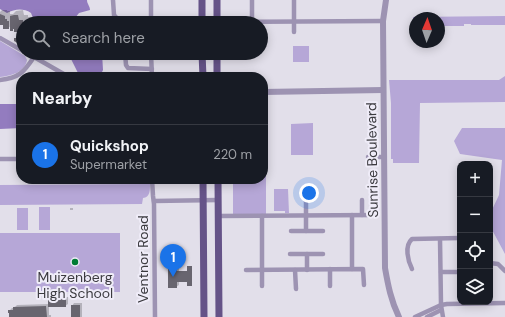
<!DOCTYPE html>
<html lang="en">
<head>
<meta charset="utf-8">
<style>
	body { margin:0; font-family:"DM Sans",sans-serif; background:#20242c; color:#f1f3f6 }
	.controls { position:absolute; right:12px; bottom:12px; display:grid; overflow:hidden; border-radius:8px; box-shadow:0 2px 10px #0003 }
	.controls button { width:36px; height:36px; display:grid; place-items:center; padding:0; border:0; border-bottom:1px solid #363941; background:#171b24; color:#f1f3f6; font:20px sans-serif }
	.compass { position:absolute; left:409px; top:12px; width:36px; height:36px; border-radius:50%; background:#171b24; box-shadow:0 2px 10px #0003; rotate:2deg }
	.you { position:absolute; left:309px; top:193px; width:14px; height:14px; margin:-10px; border:3px solid #fff; border-radius:50%; background:#1a73e8; box-shadow:0 0 0 6px #1a73e833 }
	.badge { display:grid; place-items:center; width:26px; height:26px; border-radius:50%; background:#1a73e8; color:#fff; font-size:13px; font-weight:700 }
	.pin { position:absolute; translate:-50% -33px; filter:drop-shadow(0 1px 2px #0008) }
	.pin::after { content:''; position:absolute; top:21px; width:14px; height:12px; background:inherit; clip-path:polygon(0 0,100% 0,50% 100%) }
	.list { margin:0; padding:0; list-style:none }
	h2 { display:flex; justify-content:space-between; align-items:center; height:52px; margin:0; padding:0 16px; font-size:17px }
	h2 small { font-size:13px; font-weight:400; color:#9ea1a6 }
	.list li { display:grid; grid-template-columns:26px 1fr auto; gap:12px; align-items:center; box-sizing:border-box; height:60px; padding:0 16px; border-top:1px solid #363941 }
	.list b { display:block; font-size:15px; white-space:nowrap }
	.list p { margin:0; font-size:13px; white-space:nowrap; color:#9ea1a6 }
	.list em { font-size:13px; font-style:normal; color:#9ea1a6 }
	.icon { flex:none; width:22px; height:22px; fill:none; stroke:currentColor; stroke-width:2; stroke-linecap:round; stroke-linejoin:round }
	.map { position:relative; flex:none; width:505px; height:317px; overflow:hidden }
	.search { position:absolute; background:#171b24; box-shadow:0 2px 10px #0003; left:16px; top:16px; width:252px; height:44px; display:flex; align-items:center; gap:10px; box-sizing:border-box; padding:0 14px; border-radius:22px; color:#9ea1a6; font-size:15px }
	.panel { position:absolute; background:#171b24; box-shadow:0 2px 10px #0003; left:16px; top:72px; width:252px; height:112px; border-radius:16px }
	.map>svg:first-child { display:block }
</style>
</head>
<body>
<div class="map">
<svg width="505" height="317" viewBox="0 0 505 317">
	<rect width="100%" height="100%" fill="#e2dfea"/>
	<g fill="#b6a7d7">
		<path d="M505 16V25H471V24H464V26H439V18H415V26H413V17Z"/>
		<path d="M0 41 25 56 27 60C25 72 11 76 0 77Z"/>
		<rect x="293" y="46" width="16" height="16"/>
		<path d="M505 76V102L420 103 419 163H393V159H391V103L389 80H499Z"/>
		<path d="M313 123V155H291V124Z"/>
		<path d="M462 128H505V254L490 226V214L499 195 502 160 460 154 454 141Z"/>
		<path d="M263 167H266V214H233V179H263Z"/>
		<path d="M150 184C150 191 150 197 143 198L142 204 0 205V185Z"/>
		<path d="M274 189H288L289 213H285V211H274Z"/>
		<rect x="39" y="207" width="11" height="23"/>
		<rect x="17" y="208" width="11" height="22"/>
		<rect x="0" y="233" width="120" height="59"/>
	</g>
	<g fill="#937cbf">
		<path d="M0 0H87C87 4 90 6 90 10L79 13 75 18V23H35L31 13C23 8 15 9 7 13L0 9Z"/>
		<path d="M68 53H102L103 70 102 72 99 73 94 77H80Z"/>
		<path d="M0 104H21V128L0 129Z"/>
	</g>
	<g fill="#0003">
		<path d="M2 10H7V11H10V14H13L16 11 23 10 24 15H28V17H32V19H37V23H23V29H21L19 31 15 27 12 30 11 26 8 28 4 24H0V12Z"/>
		<rect x="70" y="208" width="3" height="2"/>
		<path d="M172 266H179V271H188V266H192V284L188 281H179V285L176 287 169 269Z"/>
		<path d="M51 297H68V304L65 306H49V315H51V317H10L9 311 12 308H14L17 305 49 304V300Z"/>
		<path d="M74 303H82V317H72V306Z"/>
	</g>
	<g fill="#68656f">
		<path d="M0 14 5 16V19H7V21H9V29H3V25H0Z"/>
		<path d="M14 15H18L19 20H23V30H21V28H19V32H14V29H13V31H10V16Z"/>
		<path d="M14 38H18V39L23 40V46L14 41Z"/>
		<path d="M187 266H192V286H187V282H177V288H168V268H177V271H187Z"/>
		<rect x="48" y="299" width="18" height="8"/>
		<rect x="71" y="305" width="9" height="12"/>
		<path d="M46 306 47 317H9V313H8V310H13V307Z"/>
	</g>
	<g fill="none" stroke-linecap="round" stroke-linejoin="round">
		<g stroke="#9d93b2" stroke-width="4.5">
			<path d="M113 0 114 15 121 23"/>
			<path d="M151 0V23"/>
			<path d="M252 0V22"/>
			<path d="M217 22 383 21"/>
			<path d="M294 32V0"/>
			<path d="M0 38 23 51"/>
			<path d="M27 53 69 77"/>
			<path d="M125 53 126 65 128 68 152 69"/>
			<path d="M151 53 152 77"/>
			<path d="M0 80C19 78 24 72 34 57"/>
			<path d="M368 157H384"/>
			<path d="M0 159H21"/>
			<path d="M152 179 153 196 154 204 155 317"/>
			<path d="M362 200V215"/>
			<path d="M154 201 218 200"/>
			<path d="M306 201V231"/>
			<path d="M352 215V269"/>
			<path d="M218 216 376 215"/>
			<path d="M262 216V286"/>
			<path d="M291 231H323"/>
			<path d="M440 239 441 305 443 317"/>
			<path d="M290 254H323"/>
			<path d="M307 254V270"/>
			<path d="M490 263 498 264 505 271"/>
			<path d="M330 269V286"/>
			<path d="M412 269C408 261 404 246 412 239L460 238"/>
			<path d="M246 270 363 269 364 285"/>
			<path d="M295 270 296 289"/>
			<path d="M441 272H460"/>
			<path d="M415 317 441 305 447 304 505 303"/>
			<path d="M427 317 441 310"/>
		</g>
		<g stroke="#9d93b2" stroke-width="6">
			<path d="M386 0 383 21 385 268C388 285 391 301 399 317"/>
			<path d="M263 92 383 90"/>
		</g>
		<g stroke="#655388" stroke-width="7">
			<path d="M202 0V23"/>
			<path d="M217 0V23"/>
			<path d="M202 53 203 77"/>
			<path d="M217 53V77"/>
			<path d="M203 179 204 317"/>
			<path d="M218 179 219 317"/>
		</g>
	</g>
	<circle fill="#007c34" stroke="#efecf8" stroke-width="1.5" cx="75" cy="262" r="4"/>
	<g text-anchor="middle" stroke-width="4" stroke-linejoin="round" paint-order="stroke">
		<g font-size="14" fill="#3b3a3f" stroke="#efecf8">
			<text transform="translate(372 160) rotate(-91)" y="5">Sunrise Boulevard</text>
			<text transform="translate(143 259) rotate(-90)" y="5">Ventnor Road</text>
		</g>
		<g font-size="14" fill="#3b3a3f" stroke="#efecf8">
			<text x="75" y="282">Muizenberg<tspan x="75" dy="16">High School</tspan></text>
		</g>
	</g>
</svg>
<div class="controls">
<button>+</button>
<button>−</button>
<button><svg class="icon" aria-label="locate" viewBox="0 0 24 24"><circle cx="12" cy="12" r="6"/><path d="M12 2v4M12 18v4M2 12h4M18 12h4"/></svg></button>
<button><svg class="icon" aria-label="layers" viewBox="0 0 24 24"><path d="M12 4l9 5-9 5-9-5zM3 14l9 5 9-5"/></svg></button>
</div>
<svg class="compass" viewBox="-18 -18 36 36"><path d="M0-13l5 13h-10z" fill="#e53935"/><path d="M0 13l5-13h-10z" fill="#9ea1a6"/></svg>
<div class="you"></div>
<div class="pin badge" style="left:173px;top:277px">1</div>
<div class="search"><svg class="icon" aria-label="search" viewBox="0 0 24 24"><circle cx="10" cy="10" r="6"/><path d="M15 15l6 6"/></svg>Search here</div>
<section class="panel">
<h2>Nearby<small></small></h2>
<ul class="list">
<li><span class="badge">1</span><div><b>Quickshop</b><p>Supermarket</p></div><em>220 m</em></li>
</ul>
</section>
</div>
</body>
</html>
